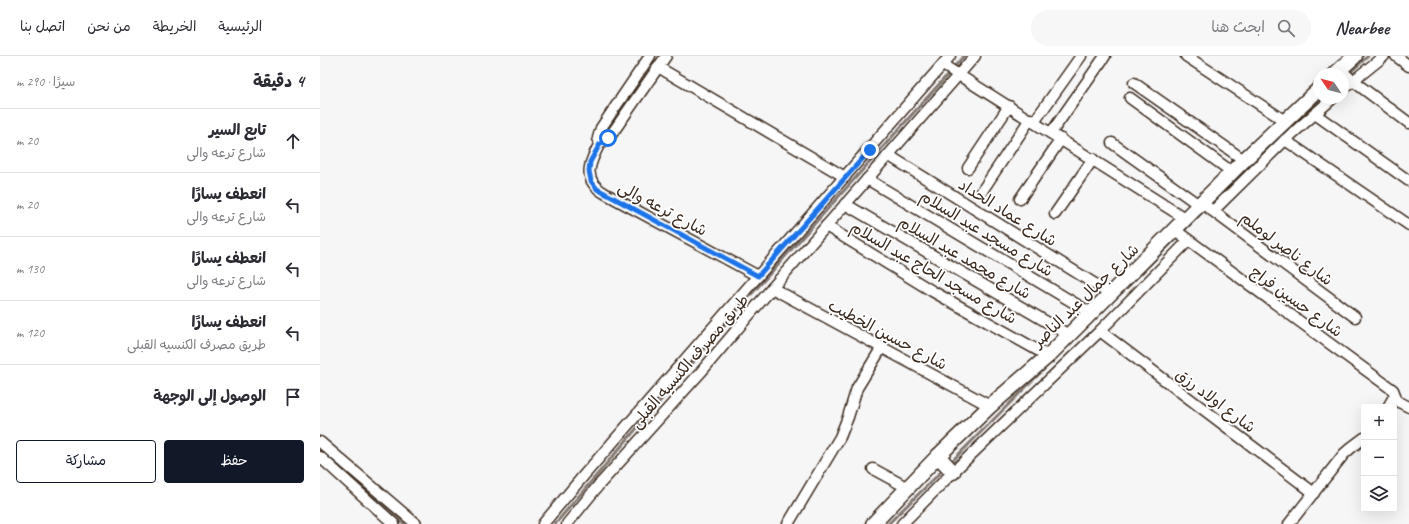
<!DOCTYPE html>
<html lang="ar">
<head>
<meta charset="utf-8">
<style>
	body { margin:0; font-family:Caveat,"Playpen Sans Arabic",sans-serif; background:#f7f7f7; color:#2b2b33; direction:rtl }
	.controls { position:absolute; right:12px; bottom:12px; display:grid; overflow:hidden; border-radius:4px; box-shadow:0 4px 16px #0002 }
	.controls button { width:36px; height:36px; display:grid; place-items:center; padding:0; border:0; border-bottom:1px solid #e1e1e2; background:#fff; color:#2b2b33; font:20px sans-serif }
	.compass { position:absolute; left:993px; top:12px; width:36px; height:36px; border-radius:50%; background:#fff; box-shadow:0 4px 16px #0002; rotate:305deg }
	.stop { position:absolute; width:12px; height:12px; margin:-9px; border:3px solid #1a73e8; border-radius:50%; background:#fff }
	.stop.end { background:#1a73e8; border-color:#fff; box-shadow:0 1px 4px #0008 }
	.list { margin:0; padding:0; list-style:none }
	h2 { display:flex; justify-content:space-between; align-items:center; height:52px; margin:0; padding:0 16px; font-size:17px }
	h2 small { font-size:13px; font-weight:400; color:#7c7c81 }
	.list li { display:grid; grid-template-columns:26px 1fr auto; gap:12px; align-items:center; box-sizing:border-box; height:64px; padding:0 16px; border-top:1px solid #e1e1e2 }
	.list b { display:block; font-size:15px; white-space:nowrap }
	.list p { margin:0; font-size:13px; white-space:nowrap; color:#7c7c81 }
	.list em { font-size:13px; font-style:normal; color:#7c7c81 }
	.actions { display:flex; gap:8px; padding:12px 16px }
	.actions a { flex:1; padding:9px 0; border:1px solid #111827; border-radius:4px; text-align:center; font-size:14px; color:#111827 }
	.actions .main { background:#111827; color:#fff }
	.icon { flex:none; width:22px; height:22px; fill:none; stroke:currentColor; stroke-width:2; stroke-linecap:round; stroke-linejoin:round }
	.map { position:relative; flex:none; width:1089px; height:468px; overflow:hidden; direction:ltr }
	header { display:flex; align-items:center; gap:24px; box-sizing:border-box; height:56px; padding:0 20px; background:#fff; border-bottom:1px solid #e1e1e2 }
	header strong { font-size:19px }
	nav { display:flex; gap:22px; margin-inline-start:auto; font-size:14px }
	.search { width:280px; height:36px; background:#f7f7f7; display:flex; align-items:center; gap:10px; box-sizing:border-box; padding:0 14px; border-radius:22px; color:#7c7c81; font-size:15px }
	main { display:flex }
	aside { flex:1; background:#fff }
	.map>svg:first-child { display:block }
</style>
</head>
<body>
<header>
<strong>Nearbee</strong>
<div class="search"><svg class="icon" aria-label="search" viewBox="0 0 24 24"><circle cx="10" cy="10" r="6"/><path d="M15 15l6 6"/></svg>ابحث هنا</div>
<nav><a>الرئيسية</a><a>الخريطة</a><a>من نحن</a><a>اتصل بنا</a></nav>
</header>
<main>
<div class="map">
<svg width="1089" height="468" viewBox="0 0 1089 468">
	<rect width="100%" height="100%" fill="#f7f6f6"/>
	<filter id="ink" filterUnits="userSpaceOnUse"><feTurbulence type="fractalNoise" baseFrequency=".025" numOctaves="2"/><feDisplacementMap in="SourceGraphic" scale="8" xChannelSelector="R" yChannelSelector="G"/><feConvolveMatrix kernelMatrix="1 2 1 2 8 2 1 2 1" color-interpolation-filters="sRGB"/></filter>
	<g filter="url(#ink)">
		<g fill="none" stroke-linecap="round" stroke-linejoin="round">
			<g stroke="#847972" stroke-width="3">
				<path d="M633 12 644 0"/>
				<path d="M1023 23 1048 0"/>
				<path d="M799 239 927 112 1003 42"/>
				<path d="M0 394 84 468"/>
				<path d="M629 408 731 306"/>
				<path d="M235 468 428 242 630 16"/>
				<path d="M568 468 624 413"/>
			</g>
			<defs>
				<g id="street">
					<path d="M346 0 291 79 284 86 280 87C269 108 261 124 286 138L438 220"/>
					<path d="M866 0 965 65"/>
					<path d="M1076 0 1089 10"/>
					<path d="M623 9 866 163"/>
					<path d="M338 11 525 121"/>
					<path d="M1020 13 1033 25 1089 67"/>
					<path d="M814 27 924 104"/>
					<path d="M1023 33 1064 0"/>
					<path d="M810 42 912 116"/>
					<path d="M995 58 1089 125"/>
					<path d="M714 66 761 0"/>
					<path d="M731 77 785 0"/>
					<path d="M965 84 1089 169"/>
					<path d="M280 87 278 82 281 72 330 0"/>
					<path d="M792 87 879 149"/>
					<path d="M568 99 791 238"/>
					<path d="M648 112 689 50"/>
					<path d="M547 123 771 257"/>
					<path d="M662 135 710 63"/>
					<path d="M700 143 741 83"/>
					<path d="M882 147 1035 261"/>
					<path d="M525 148 749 279"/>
					<path d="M893 155 965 84 1013 42"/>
					<path d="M735 158 773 103"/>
					<path d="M506 170 612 235 728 300"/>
					<path d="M855 174 1073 334 1075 339 1068 351"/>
					<path d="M452 232 670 350"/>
					<path d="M780 275 994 437"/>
					<path d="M1073 343 1089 351"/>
					<path d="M0 386 96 468"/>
					<path d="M0 401 74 468"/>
					<path d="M553 413 588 432"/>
					<path d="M223 468 265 418 630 0"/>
					<path d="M247 468 278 430 381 316 452 232 655 0"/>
					<path d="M468 468 520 381 528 361 537 332 562 291"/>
					<path d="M582 468 633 416 780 275 868 185"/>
					<path d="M969 468 1024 398 1032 391 1044 382"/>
				</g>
				<g id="secondary">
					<path d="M1015 18 1035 0"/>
					<path d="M618 400 633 416"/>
					<path d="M553 468 618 400 670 350 728 300 924 104 999 33"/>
				</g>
			</defs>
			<use href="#street" stroke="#3b2a1e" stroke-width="13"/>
			<use href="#secondary" stroke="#3b2a1e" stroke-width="17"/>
			<use href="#street" stroke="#fff" stroke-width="10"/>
			<use href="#secondary" stroke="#fff" stroke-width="14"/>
		</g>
	</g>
	<g fill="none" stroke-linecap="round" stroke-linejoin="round" filter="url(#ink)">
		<path stroke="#1a73e8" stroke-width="5" d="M288 82 280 88 270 106 269 115 271 125 277 133 438 220 550 94"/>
	</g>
	<g text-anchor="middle" stroke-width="3.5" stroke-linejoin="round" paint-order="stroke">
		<g font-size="16" fill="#3b2a1e" stroke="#fff">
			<text transform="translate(343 152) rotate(28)" y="6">شارع ترعه والى</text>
			<text transform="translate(688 156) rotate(32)" y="6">شارع عماد الحداد</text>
			<text transform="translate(667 177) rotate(31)" y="6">شارع مسجد عبد السلام</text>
			<text transform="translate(967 192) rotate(37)" y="6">شارع ناصر لوملم</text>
			<text transform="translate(645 201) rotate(30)" y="6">شارع محمد عبد السلام</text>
			<text transform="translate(614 216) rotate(30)" y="6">شارع مسجد الحاج عبد السلام</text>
			<text transform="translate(765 239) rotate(-44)" y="6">شارع جمال عبد الناصر</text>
			<text transform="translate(977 245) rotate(36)" y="6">شارع حسين فراج</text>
			<text transform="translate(568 278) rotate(28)" y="6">شارع حسين الخطيب</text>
			<text transform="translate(369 305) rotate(-49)" y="6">طريق مصرف الكنسيه القبلى</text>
			<text transform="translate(896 344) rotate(37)" y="6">شارع اولاد رزق</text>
		</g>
	</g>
</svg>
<div class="controls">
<button>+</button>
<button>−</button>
<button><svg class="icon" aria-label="layers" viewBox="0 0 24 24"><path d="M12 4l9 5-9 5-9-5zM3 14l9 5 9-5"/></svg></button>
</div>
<svg class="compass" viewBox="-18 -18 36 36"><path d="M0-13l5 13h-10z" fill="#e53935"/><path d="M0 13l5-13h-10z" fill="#7c7c81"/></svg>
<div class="stop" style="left:288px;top:82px"></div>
<div class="stop end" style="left:550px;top:94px"></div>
</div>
<aside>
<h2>4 دقيقة<small>سيرًا · 290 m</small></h2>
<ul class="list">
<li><svg class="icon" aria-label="ahead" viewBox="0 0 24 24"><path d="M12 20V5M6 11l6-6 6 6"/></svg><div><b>تابع السير</b><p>شارع ترعه والى</p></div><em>20 m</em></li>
<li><svg class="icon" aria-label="left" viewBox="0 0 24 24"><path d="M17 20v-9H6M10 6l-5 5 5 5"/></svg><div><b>انعطف يسارًا</b><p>شارع ترعه والى</p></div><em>20 m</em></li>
<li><svg class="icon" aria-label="left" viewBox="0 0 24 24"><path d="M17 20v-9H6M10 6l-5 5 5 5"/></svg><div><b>انعطف يسارًا</b><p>شارع ترعه والى</p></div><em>130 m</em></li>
<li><svg class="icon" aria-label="left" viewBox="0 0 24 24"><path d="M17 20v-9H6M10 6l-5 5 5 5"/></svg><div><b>انعطف يسارًا</b><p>طريق مصرف الكنسيه القبلى</p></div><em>120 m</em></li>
<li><svg class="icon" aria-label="arrive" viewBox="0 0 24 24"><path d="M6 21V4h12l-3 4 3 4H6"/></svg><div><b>الوصول إلى الوجهة</b></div></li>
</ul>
<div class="actions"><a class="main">حفظ</a><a>مشاركة</a></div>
</aside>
</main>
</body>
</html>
